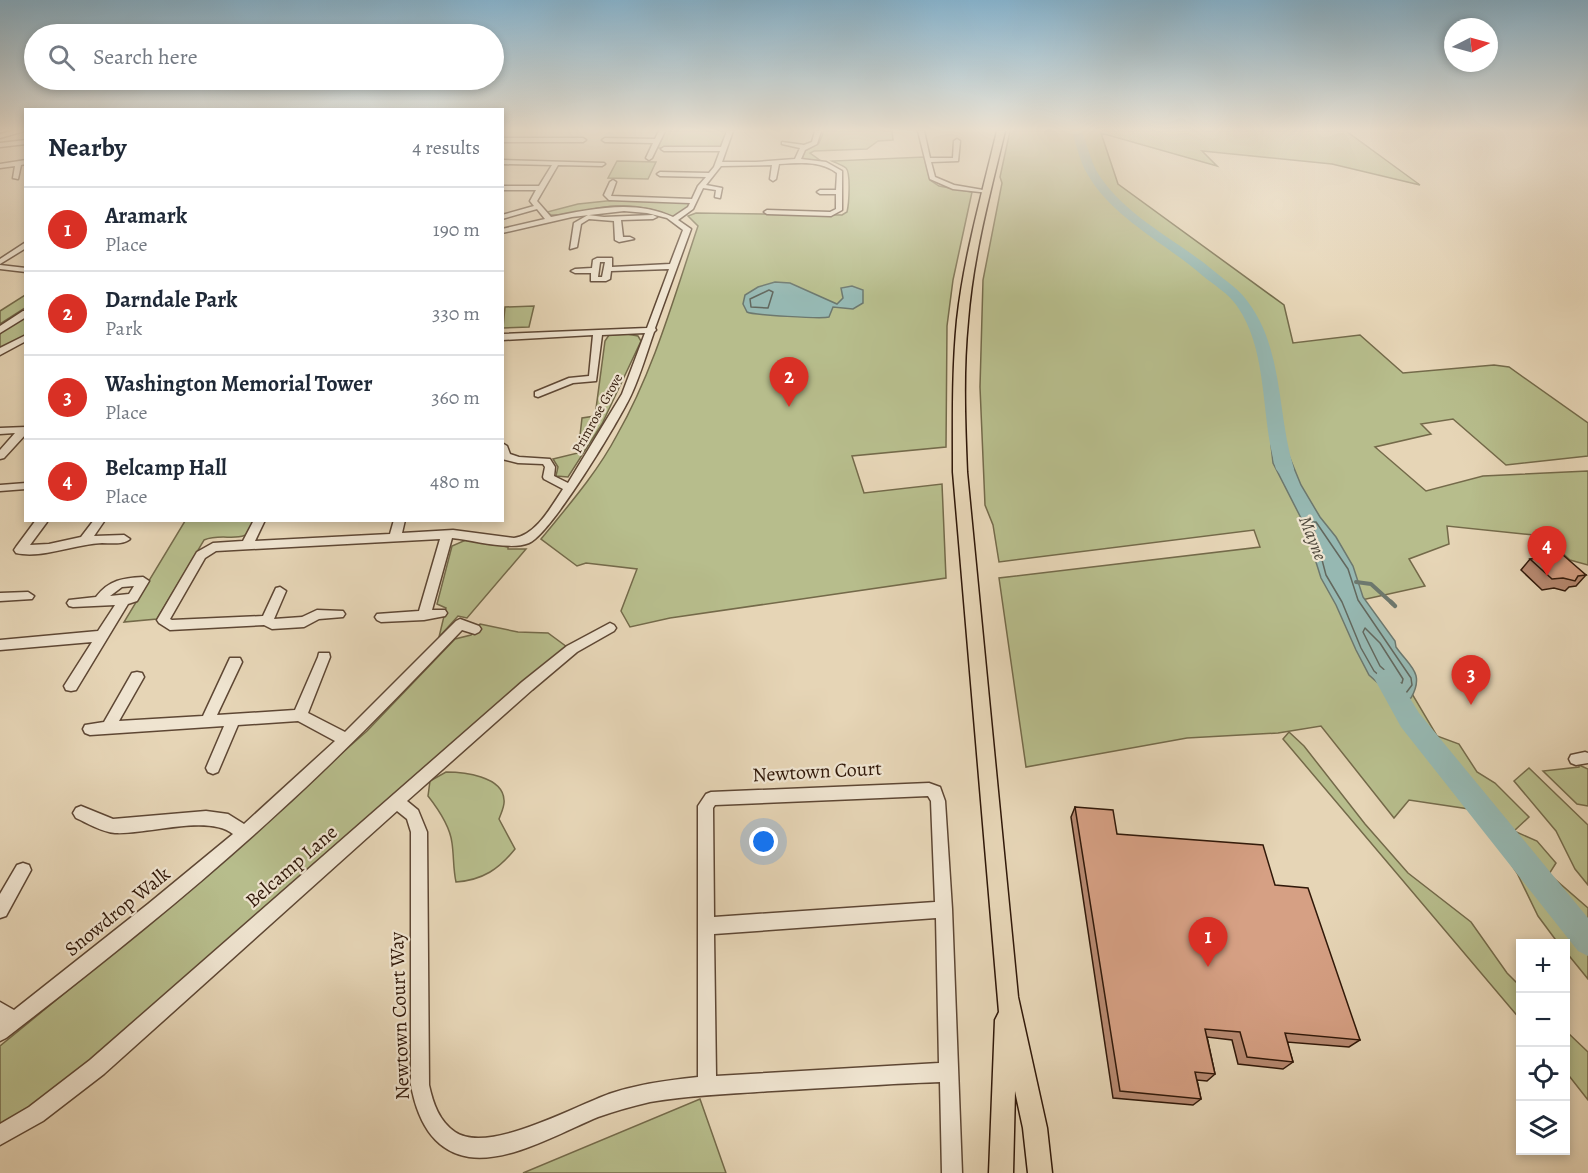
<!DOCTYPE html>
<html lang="en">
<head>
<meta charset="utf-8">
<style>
	body { margin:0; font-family:Alegreya,serif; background:#f6f6f7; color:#1f2937 }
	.controls { position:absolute; right:18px; bottom:18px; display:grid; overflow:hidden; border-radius:0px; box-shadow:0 3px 9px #0003 }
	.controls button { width:54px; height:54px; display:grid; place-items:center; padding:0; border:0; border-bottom:2px solid #e0e1e3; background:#fff; color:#1f2937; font:30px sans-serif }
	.compass { position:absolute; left:1444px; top:18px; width:54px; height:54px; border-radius:50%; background:#fff; box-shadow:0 3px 9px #0003; rotate:84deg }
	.you { position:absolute; left:764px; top:842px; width:21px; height:21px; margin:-15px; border:4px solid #fff; border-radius:50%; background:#1a73e8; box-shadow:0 0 0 9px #1a73e833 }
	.badge { display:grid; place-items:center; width:39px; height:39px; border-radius:50%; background:#d93025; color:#fff; font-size:20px; font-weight:700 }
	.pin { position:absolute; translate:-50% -50px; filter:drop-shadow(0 2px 3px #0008) }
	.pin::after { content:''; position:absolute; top:32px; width:21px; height:18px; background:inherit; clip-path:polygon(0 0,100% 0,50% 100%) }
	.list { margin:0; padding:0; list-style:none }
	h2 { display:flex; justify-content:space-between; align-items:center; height:78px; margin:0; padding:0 24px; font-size:26px }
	h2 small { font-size:20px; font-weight:400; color:#747a83 }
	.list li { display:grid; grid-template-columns:39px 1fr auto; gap:18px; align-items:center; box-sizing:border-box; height:84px; padding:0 24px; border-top:2px solid #e0e1e3 }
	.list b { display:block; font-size:22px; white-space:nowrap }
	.list p { margin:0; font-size:20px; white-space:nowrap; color:#747a83 }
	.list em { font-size:20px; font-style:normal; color:#747a83 }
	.icon { flex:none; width:33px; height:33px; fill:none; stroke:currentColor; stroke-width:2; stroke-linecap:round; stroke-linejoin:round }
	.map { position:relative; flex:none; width:1588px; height:1173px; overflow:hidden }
	.search { position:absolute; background:#fff; box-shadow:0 3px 9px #0003; left:24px; top:24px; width:480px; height:66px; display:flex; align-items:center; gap:15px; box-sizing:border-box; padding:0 21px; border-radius:33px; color:#747a83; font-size:22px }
	.panel { position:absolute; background:#fff; box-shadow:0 3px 9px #0003; left:24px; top:108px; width:480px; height:414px; border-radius:0px }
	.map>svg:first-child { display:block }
</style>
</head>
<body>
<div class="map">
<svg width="1588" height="1173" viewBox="0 0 1588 1173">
	<rect width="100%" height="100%" fill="#e6d5b6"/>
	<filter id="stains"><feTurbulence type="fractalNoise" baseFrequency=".00333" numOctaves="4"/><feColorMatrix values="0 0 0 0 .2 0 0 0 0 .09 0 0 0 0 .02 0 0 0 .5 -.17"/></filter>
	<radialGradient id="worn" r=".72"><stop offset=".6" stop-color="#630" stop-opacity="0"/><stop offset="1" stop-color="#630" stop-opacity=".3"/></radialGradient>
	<g fill="#b7bd8c" stroke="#746a4a" stroke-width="1.5">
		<path d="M665 131H727L720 147 715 148H659L657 147Z"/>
		<path d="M824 131H892L893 140 878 141 867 149 814 151 810 153 821 161 802 159 805 151 819 143Z"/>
		<path d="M1010 131H1346L1420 185 1332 164 1202 151 1217 166 1101 133 1118 184 1284 305 1293 343 1360 335 1403 373 1494 365 1509 367 1588 423V456L1506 465 1453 419 1421 424 1431 434 1375 447 1426 491 1483 476 1588 471V565L1570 560 1544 536 1447 526 1449 544 1409 559 1425 586 1357 601 1437 736 1459 744 1477 772 1495 783 1529 817 1514 831 1537 841 1556 863 1549 874 1588 908V979L1566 952V944L1558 943 1538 916 1517 873 1486 826 1469 809 1409 800 1394 818 1321 726 1278 733 1187 738 1026 767 999 578 1260 547 1254 530 999 562 993 525 985 505 980 387 983 280 1002 183 1000 177Z"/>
		<path d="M924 157 930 180 939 186 972 192 953 280 947 326 946 447 852 456 864 493 942 484 946 578 670 618 630 627 621 611 637 569 586 563 577 566 541 539C568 506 597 473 617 435 654 370 674 297 698 226L688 216 696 213 842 215 847 212C849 204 851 173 846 168 842 165 836 163 832 161Z"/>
		<path d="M617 161 656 162 648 179 608 178Z"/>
		<path d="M616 200 692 201 691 208 676 218C647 205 624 203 593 209 579 212 565 216 551 215L547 212 578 204Z"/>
		<path d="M25 295V308L0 324V311Z"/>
		<path d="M534 306 529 327 503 328 505 307Z"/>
		<path d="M25 313V337L0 352V330Z"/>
		<path d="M627 334 638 336 641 341 602 424 568 477 556 476 558 467 553 459 578 453 582 418 595 416 605 341 609 335Z"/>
		<path d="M185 521H259C245 548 226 531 204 540L157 619 124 622Z"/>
		<path d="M468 539 508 547V549H526L467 618 458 616 439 637 446 608 437 604 452 546Z"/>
		<path d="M480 624 518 632 548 633 567 647 37 1106 0 1126V1046L116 951 367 731 455 639 471 635Z"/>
		<path d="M1289 732 1304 746 1365 824 1408 873 1471 922 1507 973 1520 986V1019L1283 739Z"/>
		<path d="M1579 765 1588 769V806L1577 804 1543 771 1579 767Z"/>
		<path d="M1529 768 1588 825V885L1575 869 1556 831 1514 781Z"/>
		<path d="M446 772C463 772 503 776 504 800 505 806 501 813 499 819L515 849C499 869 483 880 456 882 453 868 454 857 452 843 450 826 439 810 428 796L430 781Z"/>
		<path d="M1566 1031 1588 1052V1100L1566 1072Z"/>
		<path d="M700 1099 726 1173H523Z"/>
	</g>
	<g fill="#96b8b2" stroke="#6d786e" stroke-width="1.5">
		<path d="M775 282 790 283 837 304 843 298 841 288 852 286 863 290V303L853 309 833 307 829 317C822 319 752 315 747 312L743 304 745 295 758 287Z"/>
		<path d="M1278 442 1285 446 1301 485 1320 517 1336 537 1353 566 1363 597 1395 641 1396 647C1410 667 1425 673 1411 698L1399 702 1369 675 1356 650 1336 605 1321 578 1304 524 1273 463 1271 445Z"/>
	</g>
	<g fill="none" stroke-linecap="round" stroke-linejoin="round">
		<g stroke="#63685e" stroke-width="1.5">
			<path d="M769 290 773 292 768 308 751 307 750 299Z"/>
			<path d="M1312 522H1316L1348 569 1358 600 1411 678 1412 685 1406 693 1400 694 1374 671 1361 648 1342 602 1326 575Z"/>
			<path d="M1365 628 1380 643 1403 679 1402 683H1399L1380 666 1363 632Z"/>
		</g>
		<path stroke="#6d786e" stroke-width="4" d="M1356 582 1371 584 1393 604"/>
		<path stroke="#6d786e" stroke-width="4.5" d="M1391 602 1395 606"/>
		<g fill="#96b8b2" fill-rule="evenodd">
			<path d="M1072 131H1082C1087 144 1090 158 1096 170 1122 215 1176 239 1214 271 1226 281 1240 290 1248 302 1284 350 1277 415 1294 469L1291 473H1279L1276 469C1260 417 1269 352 1237 306 1229 294 1214 285 1203 276 1164 242 1110 217 1085 170 1079 158 1076 144 1072 131Z"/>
			<path d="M1386 669 1394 672 1419 713 1588 918V956L1578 951 1401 727 1374 678 1378 672Z"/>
		</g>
		<defs>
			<g id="minor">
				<path d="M12 131H24L0 138V134Z"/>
				<path d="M659 131H665L652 158 649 160 646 158 653 143 605 142 602 140 605 138 655 139Z"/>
				<path d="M727 131H733L722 162H756L795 159 800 148 782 144V142L804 145 812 142 815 131H821L817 144 805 150 801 159 826 162 842 171V210L831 216 767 214 764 212 767 210 830 212 836 209V194H820L817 192 820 190H836L837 173C820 160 799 163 779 164L776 179 773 181 770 179 772 165 721 166 706 185 722 188 720 198 715 197 716 190 703 188 693 209 678 220 691 229 655 328 656 330 654 332C647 352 641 373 632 393 621 418 551 534 529 543 510 551 473 540 452 538L432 610H445L447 613 445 616 424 620 381 622 377 620 375 617 377 614 419 611 440 539 216 551 205 558 170 619 172 620 263 616 276 588 280 587 286 591 274 619 302 617 317 610 343 611 345 614 343 617 319 619 304 627 272 629 264 625 170 630 159 623 157 620 197 552 213 543 243 541 254 520H265L255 541 390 534 394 520H405L402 533 453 530 514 538C536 535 551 507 563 489L544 479 543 477 545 467 543 464 518 463 502 459V443L507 446 510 454 519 457 550 459 555 467 554 476 568 483 622 394 645 333 602 335 596 381 573 383 538 397 535 396V392L569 378 589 376 593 335 502 340V334L647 328 669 269 611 271 610 279 606 281H591V273H575L571 271 575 269 592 268 593 260 597 258H612V267L670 264 683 230 667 218 647 213 624 211 572 217 502 233V229L545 219 537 209 502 219V215L534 206 530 201 536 190H502V186H539L552 165 502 164V160L604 163 605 164 602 166 558 165 537 201 551 217C591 209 635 199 673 217L688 207 690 203 609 200 604 195 610 182 613 180 616 182 611 196 692 199 698 186 706 177 660 176 657 174 660 172 709 173 714 167 720 151H664L661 149 664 147H721ZM600 262H605L602 277H598Z"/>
				<path d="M918 131H924L930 158H953L954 141 957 139 960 141 958 161 931 162 935 177 954 185 989 191V193L953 189 930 179Z"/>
				<path d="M502 138H583L586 140 583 142H502Z"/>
				<path d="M26 140V144L0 147V143Z"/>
				<path d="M26 160V164L21 165 18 179 13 178 15 166 0 168V164Z"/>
				<path d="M588 215 604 217 653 215 657 217 653 219 621 220 623 237H630L634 239 619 242 615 240 614 221 589 219 581 224 577 247 570 249 574 223Z"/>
				<path d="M26 242V248L0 264V259Z"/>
				<path d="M0 265 26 268V272L0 269Z"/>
				<path d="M23 311H26V317L0 333V326Z"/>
				<path d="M26 335V341L0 355V348Z"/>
				<path d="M26 427V434L4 458 0 459V450L15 433 0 434V428Z"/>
				<path d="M26 483V489L0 491V485Z"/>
				<path d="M36 520 47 522 30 545 49 544 81 537 94 520H105L94 536 124 535 130 539C123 545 111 543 102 543 75 544 42 559 16 553L14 550 16 547Z"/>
				<path d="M143 577 149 581 137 601 128 604 76 690 71 691 66 690 64 686 92 642 0 650V640L98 631 115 605 73 607 69 606 67 603 69 600 96 597C109 580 123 578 143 577ZM134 586 129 594 110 596 122 587Z"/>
				<path d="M28 592 34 596 32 599 0 601V593Z"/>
				<path d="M460 619 479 626 481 629 479 632 475 634 462 630C403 692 343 754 279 812 192 892 99 966 6 1038L0 1041V1002L14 1010 148 904 233 834C208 814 146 835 115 833 102 832 87 823 76 818L73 813 76 808 81 806 113 819 206 811 228 814 244 824 335 741 298 721 238 725 218 772 213 774 208 772 206 768 224 726 90 735 85 733 83 729 85 725 104 722 132 673 137 672 142 673 144 677 119 721 203 716 230 658H240L242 662 217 715 295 710 318 657 319 653H329L330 657 308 713 345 732 456 621Z"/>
				<path d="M610 623 614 625 616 628 614 631 577 652 532 690 407 801 418 810 427 832 429 1085C433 1103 439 1121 455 1132 489 1155 576 1105 612 1093 639 1084 669 1080 698 1077V806L706 794 711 792 929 783 940 787 945 801 952 909 962 1173H942L940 1082C884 1084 828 1088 772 1091 732 1094 691 1095 650 1102 633 1106 615 1111 598 1117 562 1132 509 1163 469 1157 432 1151 417 1118 411 1085V832L407 819 397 811 104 1074 43 1121 0 1145V1124L29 1107 90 1060 522 682 567 646ZM928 796 931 801 935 902 714 917 713 808 715 805ZM936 918 939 1063 716 1076 714 934Z"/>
				<path d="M1585 752 1588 753V763L1576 765 1571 763 1569 759 1571 755Z"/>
				<path d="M23 863 29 865 31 870 6 916 0 918V894L17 865Z"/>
			</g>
			<path id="major" d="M997 131H1005C990 194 973 256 968 321 963 371 965 422 967 472L1018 997 1047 1128 1052 1173H1028L1023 1128 1015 1091 1013 1173H989L995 1020 999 1012 953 472C953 421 952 371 957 320 964 256 982 194 997 131Z"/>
		</defs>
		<use href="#minor" stroke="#5e4734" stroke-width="3"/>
		<use href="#major" stroke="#301809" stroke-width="3"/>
		<use href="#minor" fill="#efe4d0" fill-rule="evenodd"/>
		<use href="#major" fill="#e6d5b6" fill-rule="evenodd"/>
	</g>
	<g fill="#b88a72" stroke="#301809" stroke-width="1.5">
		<path d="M1530 559 1586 575 1576 586 1569 587 1565 591 1554 588 1542 590 1521 570Z"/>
		<path d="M1075 807 1117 834 1275 885 1360 1040 1349 1047 1287 1042 1293 1062 1283 1069 1238 1064 1232 1040 1207 1037 1215 1074 1207 1081 1197 1080 1201 1099 1193 1105 1113 1098 1071 817Z"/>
	</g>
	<g fill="#d6a084" stroke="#301809" stroke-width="1.5">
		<path d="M1563 555 1586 575 1578 576 1575 581 1563 578 1552 579 1530 559Z"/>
		<path d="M1075 807 1113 810 1117 834 1263 845 1275 885 1308 888 1360 1040 1285 1033 1293 1062 1247 1057 1240 1032 1205 1029 1215 1074 1195 1072 1201 1099 1120 1091Z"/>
	</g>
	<linearGradient id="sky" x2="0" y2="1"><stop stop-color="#87b6d2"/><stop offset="0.44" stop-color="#f4ecde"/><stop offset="1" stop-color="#f4ecde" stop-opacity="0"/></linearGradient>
	<rect width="1588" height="296" fill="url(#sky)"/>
	<g text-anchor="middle" stroke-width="4.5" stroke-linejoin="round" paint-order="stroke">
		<g font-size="14" fill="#301809" stroke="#efe4d0">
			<text transform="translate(597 413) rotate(-61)" y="5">Primrose Grove</text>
		</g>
		<g font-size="18" font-style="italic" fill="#4f483c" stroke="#efe4d0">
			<text transform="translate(1313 538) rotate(68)" y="6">Mayne</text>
		</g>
		<g font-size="20" fill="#301809" stroke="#efe4d0">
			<text transform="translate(817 771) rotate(-3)" y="7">Newtown Court</text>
			<text transform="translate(291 866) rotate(-41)" y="7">Belcamp Lane</text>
			<text transform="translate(117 911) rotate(-39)" y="7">Snowdrop Walk</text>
			<text transform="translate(399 1016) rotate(-92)" y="7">Newtown Court Way</text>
		</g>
	</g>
	<rect width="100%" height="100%" filter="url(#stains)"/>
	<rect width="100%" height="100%" fill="url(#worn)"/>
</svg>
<div class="controls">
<button>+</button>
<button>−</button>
<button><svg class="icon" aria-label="locate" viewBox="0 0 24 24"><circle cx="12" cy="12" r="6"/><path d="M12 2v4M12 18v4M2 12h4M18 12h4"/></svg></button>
<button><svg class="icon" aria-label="layers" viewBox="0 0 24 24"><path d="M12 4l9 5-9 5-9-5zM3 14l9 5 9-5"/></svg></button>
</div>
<svg class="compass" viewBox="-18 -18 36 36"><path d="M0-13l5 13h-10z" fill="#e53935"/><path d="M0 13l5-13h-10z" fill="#747a83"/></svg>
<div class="you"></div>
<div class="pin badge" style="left:1208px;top:967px">1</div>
<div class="pin badge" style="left:789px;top:407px">2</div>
<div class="pin badge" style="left:1471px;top:705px">3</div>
<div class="pin badge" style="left:1547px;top:576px">4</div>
<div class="search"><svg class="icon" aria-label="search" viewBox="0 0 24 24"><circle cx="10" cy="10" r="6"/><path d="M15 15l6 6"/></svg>Search here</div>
<section class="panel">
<h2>Nearby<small>4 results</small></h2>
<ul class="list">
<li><span class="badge">1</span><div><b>Aramark</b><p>Place</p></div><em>190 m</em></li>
<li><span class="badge">2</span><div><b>Darndale Park</b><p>Park</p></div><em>330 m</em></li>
<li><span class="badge">3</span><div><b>Washington Memorial Tower</b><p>Place</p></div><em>360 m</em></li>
<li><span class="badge">4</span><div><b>Belcamp Hall</b><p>Place</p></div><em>480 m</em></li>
</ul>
</section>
</div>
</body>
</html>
